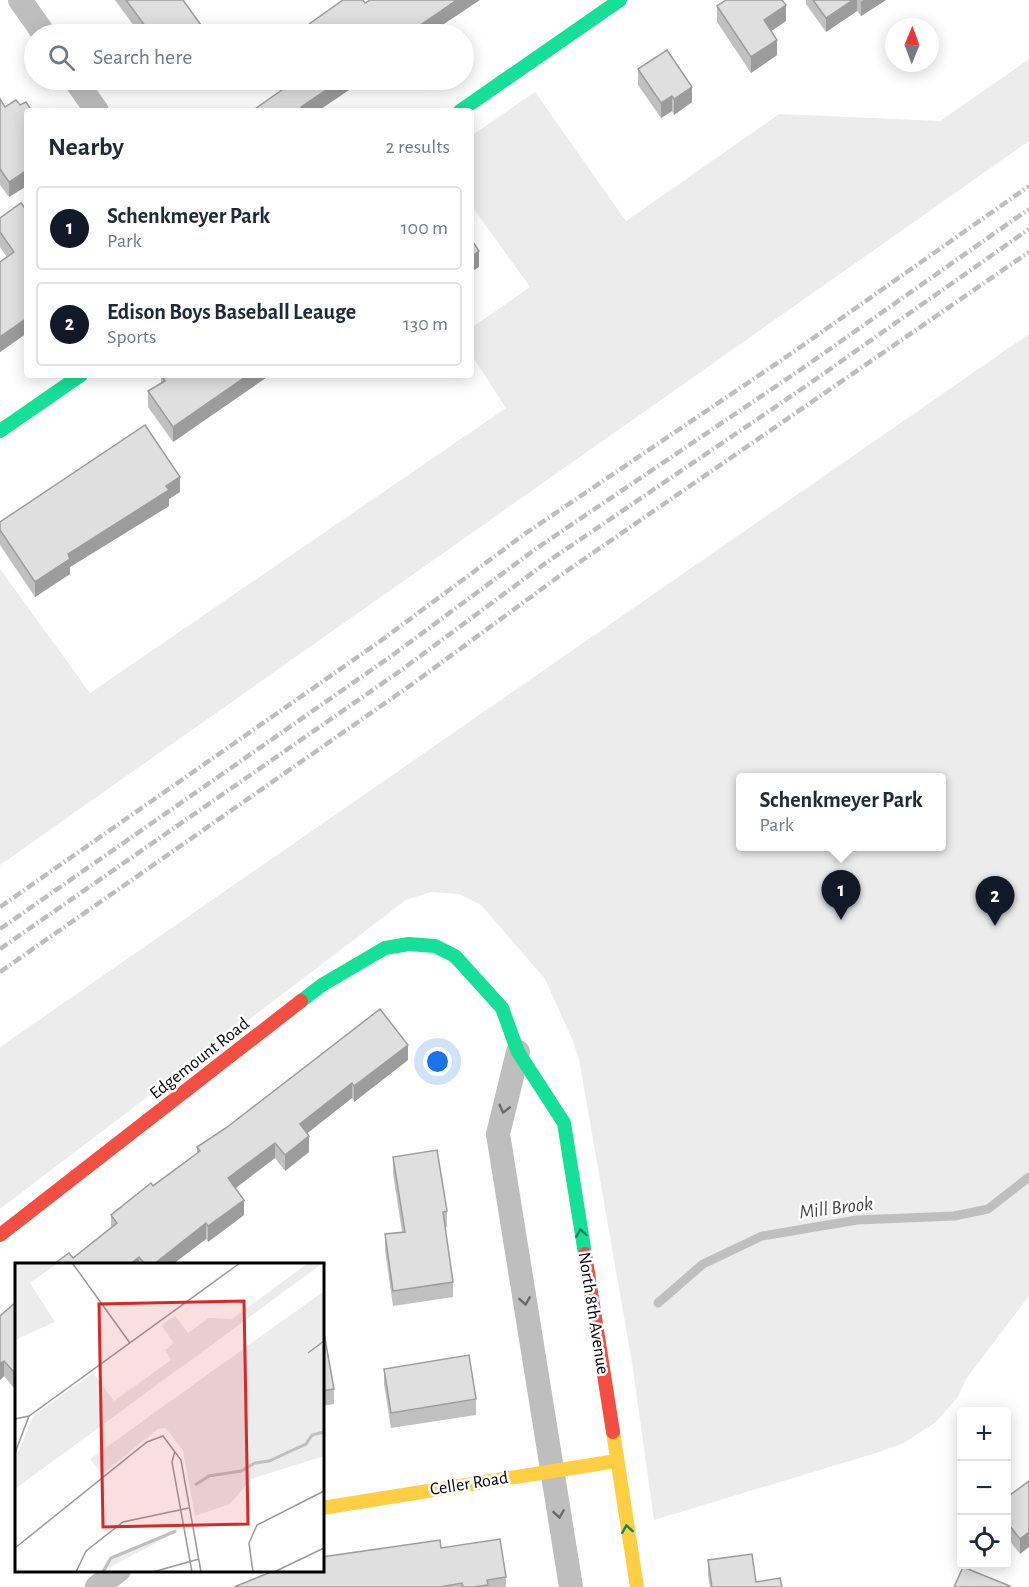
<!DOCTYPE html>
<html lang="en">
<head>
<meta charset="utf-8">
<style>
	body { margin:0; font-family:"Alegreya Sans",sans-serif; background:#f6f6f7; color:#1f2937 }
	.controls { position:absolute; right:18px; bottom:18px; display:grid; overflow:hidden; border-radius:6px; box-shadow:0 3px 15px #0003 }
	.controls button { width:54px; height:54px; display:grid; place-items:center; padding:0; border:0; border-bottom:2px solid #e0e1e3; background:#fff; color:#1f2937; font:30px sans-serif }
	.compass { position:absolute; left:885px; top:18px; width:54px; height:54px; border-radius:50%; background:#fff; box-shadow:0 3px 15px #0003; rotate:1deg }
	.you { position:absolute; left:438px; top:1062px; width:21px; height:21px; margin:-15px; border:4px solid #fff; border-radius:50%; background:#1a73e8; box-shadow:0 0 0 9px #1a73e833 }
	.badge { display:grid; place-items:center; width:39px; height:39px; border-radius:50%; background:#111827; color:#fff; font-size:20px; font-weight:700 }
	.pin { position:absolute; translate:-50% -50px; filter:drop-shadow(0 2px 3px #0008) }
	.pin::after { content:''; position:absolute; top:32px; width:21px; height:18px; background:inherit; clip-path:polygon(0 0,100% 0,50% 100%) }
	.popup { position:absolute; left:736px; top:773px; width:210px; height:78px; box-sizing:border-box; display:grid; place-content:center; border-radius:6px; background:#fff; filter:drop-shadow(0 2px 4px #0005); font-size:20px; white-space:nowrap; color:#747a83 }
	.popup b { font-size:22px; color:#1f2937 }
	.popup::after { content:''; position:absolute; left:50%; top:100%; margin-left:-12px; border:12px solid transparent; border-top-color:#fff }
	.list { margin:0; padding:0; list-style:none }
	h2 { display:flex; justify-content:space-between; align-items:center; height:78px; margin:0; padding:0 24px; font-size:26px }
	h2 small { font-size:20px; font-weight:400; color:#747a83 }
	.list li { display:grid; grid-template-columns:39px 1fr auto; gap:18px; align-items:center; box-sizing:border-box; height:84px; margin:0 12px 12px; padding:0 12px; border:2px solid #e0e1e3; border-radius:6px }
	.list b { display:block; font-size:22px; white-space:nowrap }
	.list p { margin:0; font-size:20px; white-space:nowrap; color:#747a83 }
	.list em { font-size:20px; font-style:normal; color:#747a83 }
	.icon { flex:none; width:33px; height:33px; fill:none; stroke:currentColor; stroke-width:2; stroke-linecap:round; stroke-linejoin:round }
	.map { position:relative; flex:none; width:1029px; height:1587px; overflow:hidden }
	.search { position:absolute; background:#fff; box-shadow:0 3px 15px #0003; left:24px; top:24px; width:450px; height:66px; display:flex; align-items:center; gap:15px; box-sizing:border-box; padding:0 21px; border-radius:33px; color:#747a83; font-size:22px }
	.panel { position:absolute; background:#fff; box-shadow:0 3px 15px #0003; left:24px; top:108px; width:450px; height:270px; border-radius:6px }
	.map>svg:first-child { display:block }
</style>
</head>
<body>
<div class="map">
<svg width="1029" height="1587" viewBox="0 0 1029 1587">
	<rect width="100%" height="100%" fill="#fff"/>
	<g fill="#ececec" fill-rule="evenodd">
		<path d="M1029 59V141L0 865V569L90 693 506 408 471 354V328L530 287 471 205V136L535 92 626 221 779 114 940 121Z"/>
		<path d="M1029 334V1296L966 1379 958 1397 936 1422 904 1443 876 1453 654 1520 632 1363 579 1059 572 1039 545 979 481 905 459 894 431 892 406 900 0 1209V1047ZM740 778H942V846H740Z"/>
	</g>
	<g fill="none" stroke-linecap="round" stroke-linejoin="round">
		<path stroke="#bfbfbf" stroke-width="9" d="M658 1303 703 1264 762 1236 857 1220 954 1216 988 1209 1029 1177"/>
		<g stroke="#bebebe" stroke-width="24">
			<path d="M20 0 44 34"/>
			<path d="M75 80 97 111"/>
			<path d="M518 1052 498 1134 571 1587"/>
			<path d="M97 1587 119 1570"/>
		</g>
		<g stroke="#16e098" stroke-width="14">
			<path d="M460 111 620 0"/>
			<path d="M0 431 81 375"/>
			<path d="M301 1001 322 985 385 948 409 944 435 946 455 956 502 1008 518 1052 564 1123 585 1254"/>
		</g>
		<g stroke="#ffcf43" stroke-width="14">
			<path d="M613 1432 637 1587"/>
			<path d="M322 1508 616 1461"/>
		</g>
		<g stroke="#f24e42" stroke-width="14">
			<path d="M0 1235 301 1001"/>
			<path d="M585 1254 613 1432"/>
		</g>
		<g stroke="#bebebe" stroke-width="4.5" stroke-dasharray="9 3 1.5 3" stroke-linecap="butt">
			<path d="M0 907 379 642 526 533 789 355 1029 186"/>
			<path d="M0 929 390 657 537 548 800 370 1029 209"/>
			<path d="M0 949 400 671 547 562 809 384 1029 229"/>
			<path d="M0 972 411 685 558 577 1029 252"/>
		</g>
	</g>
	<g fill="#c0c0c0">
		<path d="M115 0H183L206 34H140Z"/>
		<path d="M806 0H886L861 16 857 11 826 32 806 4Z"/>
		<path d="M717 6 786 21 771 31 777 55 751 73 717 22Z"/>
		<path d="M638 69 692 102 674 115 672 111 661 118 638 85Z"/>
		<path d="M0 99 5 107 16 100 9 197 0 185Z"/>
		<path d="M27 211V333L0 352V262L7 257 0 247V218Z"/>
		<path d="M161 375H270L173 442 148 407V391L161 383Z"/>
		<path d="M180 492 169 499V506L70 567V574L35 597 0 545V522Z"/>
		<path d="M408 1060 354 1102 352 1098 307 1133 309 1152 285 1171 275 1158 235 1188 244 1215 208 1242 206 1239 173 1264H54L73 1258 111 1227V1215L197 1153V1147Z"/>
		<path d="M393 1157 447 1211V1227H445L453 1282V1297L393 1306 385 1250V1234L402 1232 393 1173Z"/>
		<path d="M16 1302V1384L13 1387 4 1376 0 1380V1316Z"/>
		<path d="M322 1333 334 1389V1404L322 1406Z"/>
		<path d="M384 1369 476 1399V1415L391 1428 384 1384Z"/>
		<path d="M1029 1481 1020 1554 1006 1536V1498Z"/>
		<path d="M441 1548 506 1577V1587H234Z"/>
		<path d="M708 1560 756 1582 782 1587H710L708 1576Z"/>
	</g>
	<g fill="#9c9c9c">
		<path d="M457 0H480L429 34H407Z"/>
		<path d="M853 0H857V11L826 32V18Z"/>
		<path d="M864 0H886L861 16V2Z"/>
		<path d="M786 5V21L764 36V20Z"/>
		<path d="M777 40V55L751 73V57Z"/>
		<path d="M341 80H364L318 111H301V107Z"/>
		<path d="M692 87V102L674 115V99Z"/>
		<path d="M672 96V111L661 118V103Z"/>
		<path d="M27 170V186L9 197V182Z"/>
		<path d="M479 251V267L471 272V257Z"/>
		<path d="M27 318V333L0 352V337Z"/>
		<path d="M248 375H270L173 442V427Z"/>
		<path d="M180 477V492L169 499V506L70 567V574L35 597V582L68 554Z"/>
		<path d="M408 1045V1060L354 1102V1086Z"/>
		<path d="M352 1083V1098L300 1139V1124Z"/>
		<path d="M309 1136V1152L285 1171V1155Z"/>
		<path d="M275 1143V1158L228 1194V1178Z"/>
		<path d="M244 1200V1215L208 1242V1226Z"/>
		<path d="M206 1223V1239L173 1264H154Z"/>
		<path d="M139 1257V1264H130Z"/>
		<path d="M4 1361V1376L0 1380V1364Z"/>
		<path d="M16 1368V1384L13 1387V1371Z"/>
		<path d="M1029 1532V1547L1020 1554V1539Z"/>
	</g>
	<g fill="#dfdfdf" stroke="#9c9c9c" stroke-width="1.5">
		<path d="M126 0H183L206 32 202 34H151Z"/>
		<path d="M343 0H363L365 3 370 0H457L407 34H295Z"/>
		<path d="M726 0H782L786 5 764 20 777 40 751 57 717 6Z"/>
		<path d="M813 0H853L826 18Z"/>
		<path d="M667 50 692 87 674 99 672 96 661 103 638 69Z"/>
		<path d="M296 80H341L301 107 304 111H252Z"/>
		<path d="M0 99 5 107 16 100 20 105 26 102 32 111H27V170L9 182 0 169Z"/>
		<path d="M21 203 27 211V318L0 337V262L14 252 0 232V218Z"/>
		<path d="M471 239 479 251 471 257Z"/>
		<path d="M161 375H248L173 427 148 391 165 381Z"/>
		<path d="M145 425 180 477 166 486 169 490 68 554 70 559 35 582 0 530V522Z"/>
		<path d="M380 1009 408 1045 354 1086 352 1083 300 1124 309 1136 285 1155 275 1143 228 1178 244 1200 208 1226 206 1223 154 1264H145L139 1257 130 1264H54L69 1253 73 1258 117 1223 111 1215 151 1183 153 1186 200 1151 197 1147 226 1128Z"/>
		<path d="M437 1150 447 1211 443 1212 453 1282 393 1291 385 1234 405 1232 393 1157Z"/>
		<path d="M16 1302V1368L13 1371 4 1361 0 1364V1316Z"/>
		<path d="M322 1333H324L334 1389 322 1391Z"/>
		<path d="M469 1355 476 1399 391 1413 384 1369Z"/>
		<path d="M1029 1481V1532L1020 1539 1006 1521V1498Z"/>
		<path d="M500 1539 506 1577 487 1580 488 1585 474 1587H463L462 1583 440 1587H234L276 1570H322V1557L440 1540 441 1548Z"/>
		<path d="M752 1554 756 1582 780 1578 782 1587H712L708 1560Z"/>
		<path d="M963 1567 1010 1586 1009 1587H954Z"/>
	</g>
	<defs><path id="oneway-chevron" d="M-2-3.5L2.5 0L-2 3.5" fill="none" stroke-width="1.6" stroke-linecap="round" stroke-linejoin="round" transform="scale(1.5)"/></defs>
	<g stroke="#686868">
		<use href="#oneway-chevron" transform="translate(504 1109) rotate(104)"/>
		<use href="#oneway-chevron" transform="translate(525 1301) rotate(81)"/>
		<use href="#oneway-chevron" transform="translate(559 1514) rotate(81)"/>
	</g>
	<g stroke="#0d865b">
		<use href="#oneway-chevron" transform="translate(581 1233) rotate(-99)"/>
		<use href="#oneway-chevron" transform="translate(627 1529) rotate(-99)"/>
	</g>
	<g text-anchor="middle" stroke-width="5" stroke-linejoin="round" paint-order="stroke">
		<g font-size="18" fill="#000" stroke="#fff">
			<text transform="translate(199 1058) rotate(-38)" y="6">Edgemount Road</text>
			<text transform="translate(594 1313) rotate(81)" y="6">North 8th Avenue</text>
			<text transform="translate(469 1483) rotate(-9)" y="6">Celler Road</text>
		</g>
		<g font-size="20" font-style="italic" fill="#444" stroke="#fff">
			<text transform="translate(836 1207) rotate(-7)" y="7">Mill Brook</text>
		</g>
	</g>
	<g transform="translate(15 1263)">
		<rect width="309" height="309" fill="#fff"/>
		<path d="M0 0H43L15 20 40 59 0 77ZM293 0H308L0 226V197L18 153 78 110 99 138 156 97 150 87 159 80 146 62 160 53 173 70 194 55 217 56ZM309 28V193L236 216 215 241 180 253 168 188 151 165 143 166 87 211 75 196ZM161 266 163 268 86 309 92 297Z" fill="#ececec"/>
		<path fill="none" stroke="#bfbfbf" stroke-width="3" d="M180 222 194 213 226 208 240 200 254 198 291 181 297 172 309 169M88 309 96 295 161 268"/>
		<path fill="none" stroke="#999" stroke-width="1.5" d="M58 1 115 80M293 90 309 78M0 156 14 153 225 0M160 188 157 199 177 309M0 190 14 153M0 285 132 179 148 173 166 197 186 309M61 309 71 288 108 259 174 245M138 309 184 296M238 309 234 280 242 262 309 228M259 309 309 285"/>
		<path fill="#d62828" fill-opacity="0.15" stroke="#d62828" stroke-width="3" d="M229 38 233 261 88 264 84 41Z"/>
		<rect width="309" height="309" fill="none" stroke="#000" stroke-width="3"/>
	</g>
</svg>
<div class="controls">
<button>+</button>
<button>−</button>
<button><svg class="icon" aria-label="locate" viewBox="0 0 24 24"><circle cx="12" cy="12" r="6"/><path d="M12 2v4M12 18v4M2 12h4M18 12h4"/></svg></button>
</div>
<svg class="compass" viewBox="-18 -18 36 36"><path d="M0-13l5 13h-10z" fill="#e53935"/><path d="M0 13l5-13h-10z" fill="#747a83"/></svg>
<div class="you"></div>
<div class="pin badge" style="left:841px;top:920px">1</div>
<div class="popup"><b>Schenkmeyer Park</b>Park</div>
<div class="pin badge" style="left:995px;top:926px">2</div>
<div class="search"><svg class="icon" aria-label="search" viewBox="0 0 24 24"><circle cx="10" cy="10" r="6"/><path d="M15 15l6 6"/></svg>Search here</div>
<section class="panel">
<h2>Nearby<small>2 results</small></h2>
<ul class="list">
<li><span class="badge">1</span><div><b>Schenkmeyer Park</b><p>Park</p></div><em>100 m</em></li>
<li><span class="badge">2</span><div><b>Edison Boys Baseball Leauge</b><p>Sports</p></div><em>130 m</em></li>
</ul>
</section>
</div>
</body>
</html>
